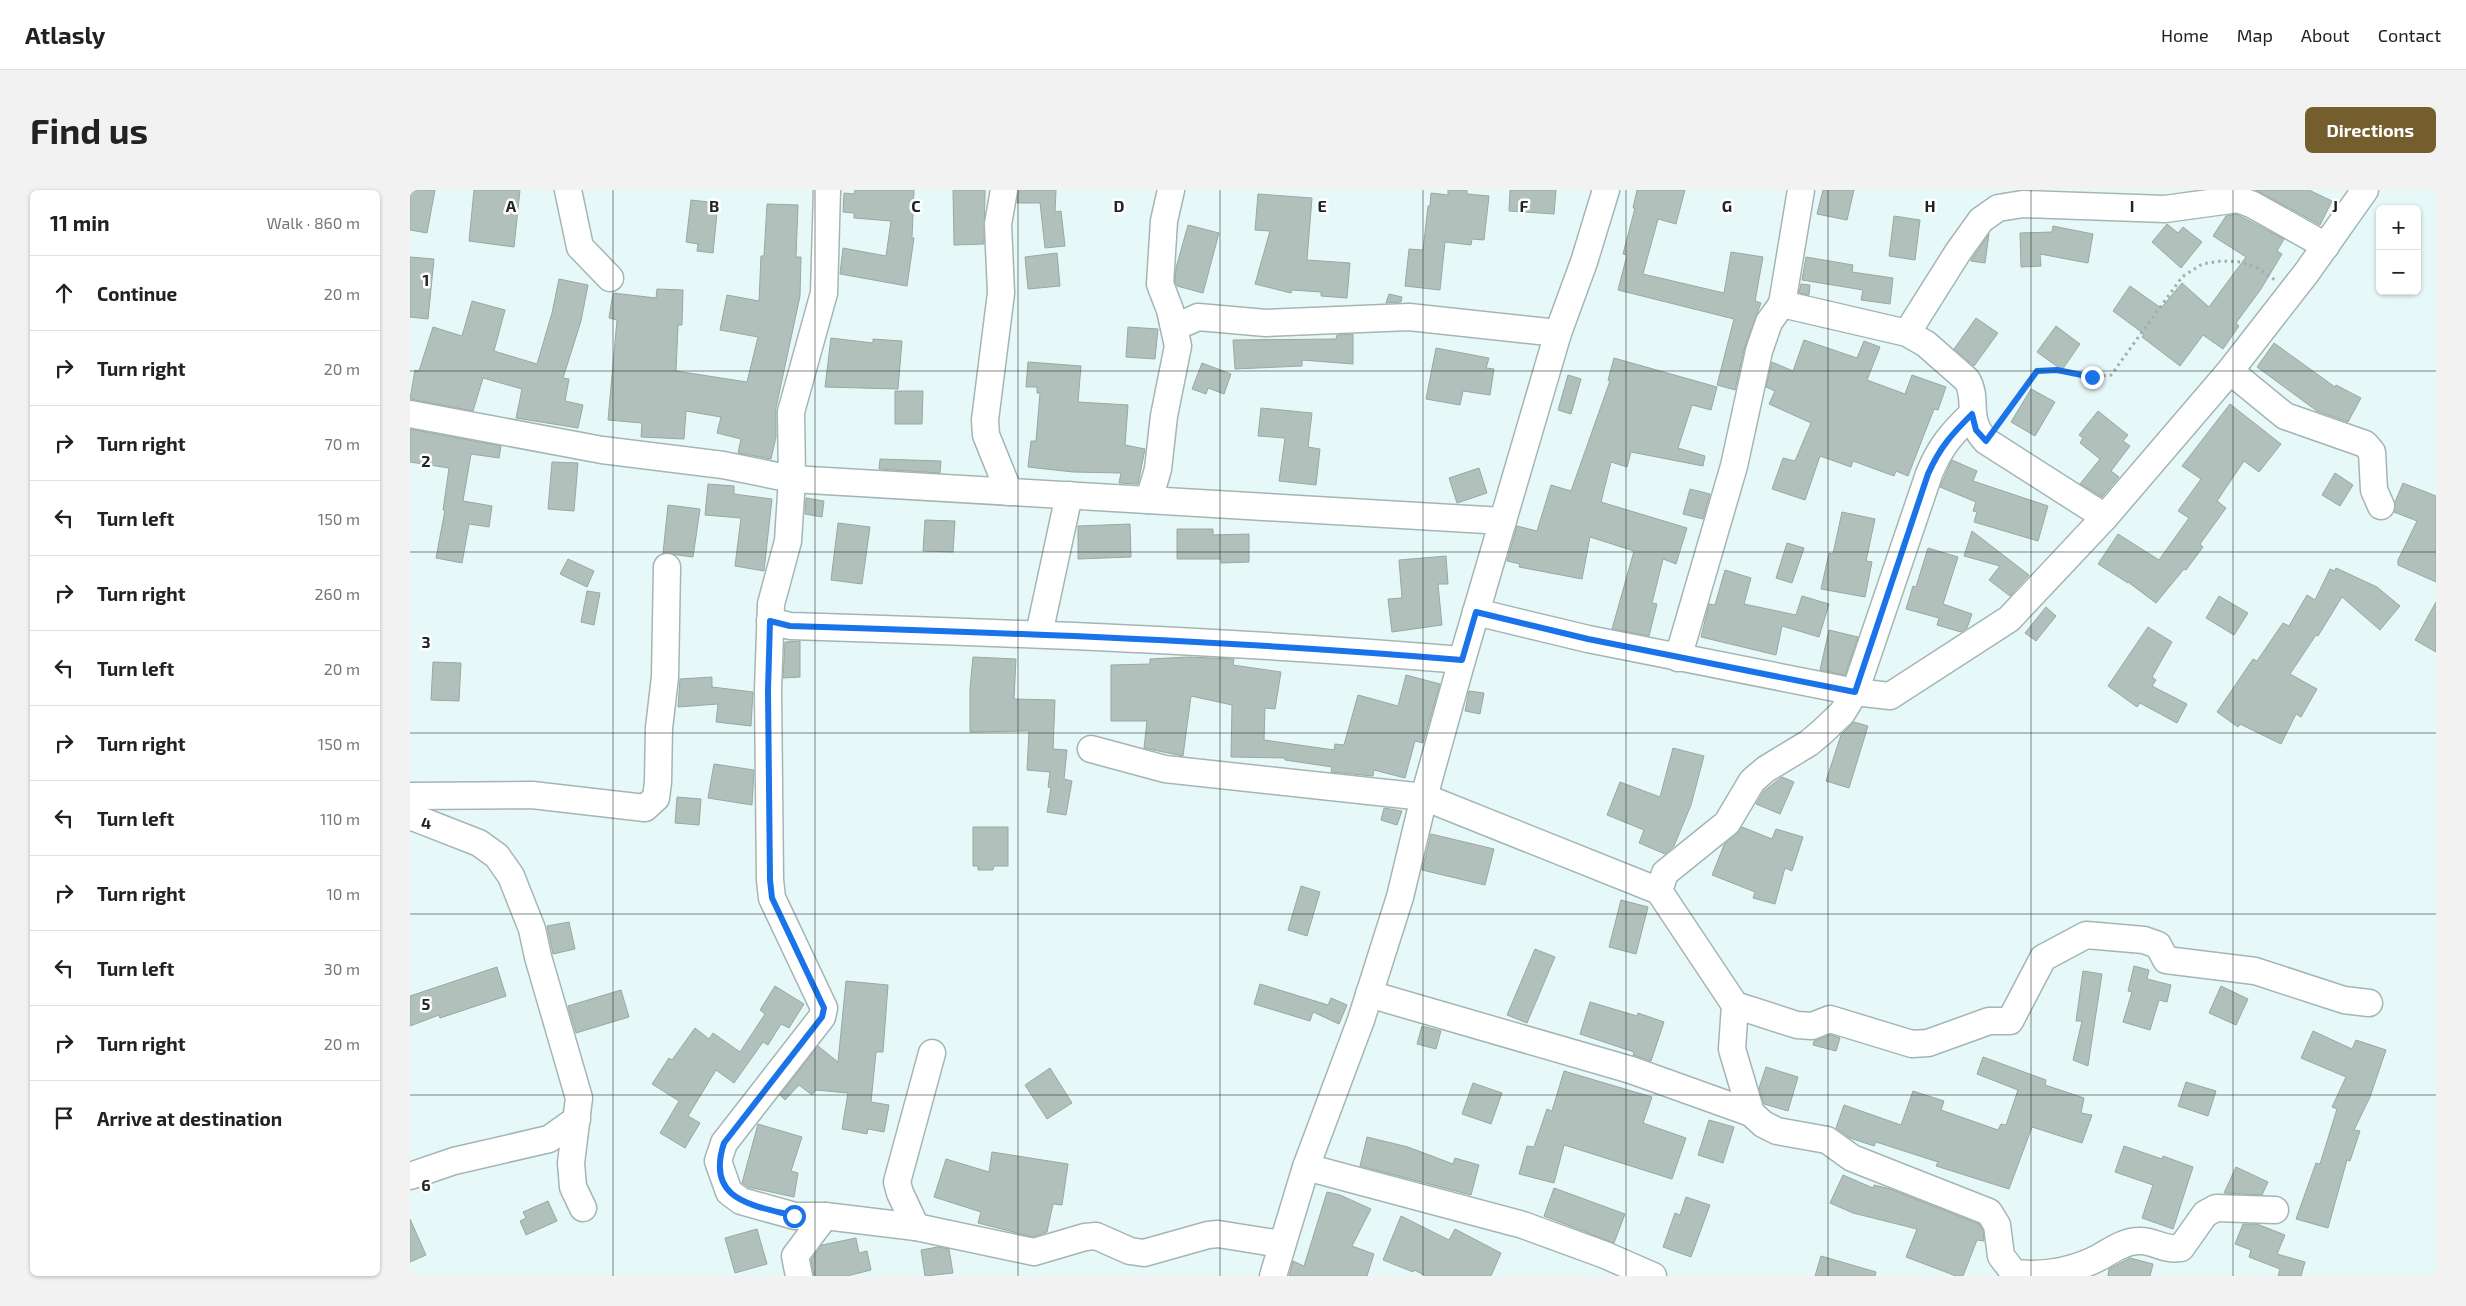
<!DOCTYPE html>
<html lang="en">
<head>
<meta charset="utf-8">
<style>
	body { margin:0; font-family:"Exo 2",sans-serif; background:#f2f2f2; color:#222 }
	.controls { position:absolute; right:15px; top:15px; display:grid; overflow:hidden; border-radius:8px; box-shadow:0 1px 4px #0004 }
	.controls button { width:45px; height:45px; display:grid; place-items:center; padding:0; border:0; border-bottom:1px solid #e0e0e0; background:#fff; color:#222; font:25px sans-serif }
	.stop { position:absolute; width:15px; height:15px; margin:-11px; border:4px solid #1a73e8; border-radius:50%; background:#fff }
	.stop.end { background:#1a73e8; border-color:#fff; box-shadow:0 1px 5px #0008 }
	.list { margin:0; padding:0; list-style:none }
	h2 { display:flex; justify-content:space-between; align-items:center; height:65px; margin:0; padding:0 20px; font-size:21px }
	h2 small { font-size:16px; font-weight:400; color:#767676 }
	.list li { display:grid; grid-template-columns:32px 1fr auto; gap:15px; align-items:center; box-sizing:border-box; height:75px; padding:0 20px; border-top:1px solid #e0e0e0 }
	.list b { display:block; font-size:19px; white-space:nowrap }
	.list em { font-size:16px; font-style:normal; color:#767676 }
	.icon { flex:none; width:28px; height:28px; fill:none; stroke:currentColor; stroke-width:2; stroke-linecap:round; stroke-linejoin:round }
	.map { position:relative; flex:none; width:2026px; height:1086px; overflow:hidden; border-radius:8px }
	header { display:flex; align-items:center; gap:30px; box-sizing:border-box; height:70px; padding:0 25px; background:#fff; border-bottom:1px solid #e0e0e0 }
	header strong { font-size:24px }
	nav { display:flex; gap:28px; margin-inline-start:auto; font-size:18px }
	.intro { display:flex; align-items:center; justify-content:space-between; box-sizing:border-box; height:120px; padding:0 30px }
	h1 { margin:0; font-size:35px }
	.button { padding:12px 22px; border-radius:8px; background:#745e2d; color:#fff; font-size:18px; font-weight:700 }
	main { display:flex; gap:30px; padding:0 30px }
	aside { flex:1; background:#fff; border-radius:8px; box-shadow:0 1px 4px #0004 }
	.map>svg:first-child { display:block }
</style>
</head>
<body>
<header>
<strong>Atlasly</strong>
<nav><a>Home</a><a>Map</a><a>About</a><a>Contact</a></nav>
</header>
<div class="intro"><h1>Find us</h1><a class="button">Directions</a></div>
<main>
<aside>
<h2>11 min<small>Walk · 860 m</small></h2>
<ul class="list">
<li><svg class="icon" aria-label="ahead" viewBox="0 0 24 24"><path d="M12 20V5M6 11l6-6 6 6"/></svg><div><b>Continue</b></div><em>20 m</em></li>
<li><svg class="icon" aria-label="right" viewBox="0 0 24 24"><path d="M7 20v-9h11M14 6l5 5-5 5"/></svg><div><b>Turn right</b></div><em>20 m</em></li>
<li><svg class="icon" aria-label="right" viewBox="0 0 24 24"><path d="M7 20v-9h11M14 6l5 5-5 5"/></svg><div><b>Turn right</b></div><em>70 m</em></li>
<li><svg class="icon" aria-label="left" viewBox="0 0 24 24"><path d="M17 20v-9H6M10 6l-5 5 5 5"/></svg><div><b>Turn left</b></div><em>150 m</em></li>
<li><svg class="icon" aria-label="right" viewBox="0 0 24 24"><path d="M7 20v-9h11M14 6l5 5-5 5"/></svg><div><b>Turn right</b></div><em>260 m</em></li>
<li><svg class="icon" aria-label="left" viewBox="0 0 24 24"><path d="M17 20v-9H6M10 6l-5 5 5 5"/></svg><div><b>Turn left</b></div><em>20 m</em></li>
<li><svg class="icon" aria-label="right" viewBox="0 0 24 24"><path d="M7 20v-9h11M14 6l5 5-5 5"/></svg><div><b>Turn right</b></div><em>150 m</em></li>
<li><svg class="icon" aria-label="left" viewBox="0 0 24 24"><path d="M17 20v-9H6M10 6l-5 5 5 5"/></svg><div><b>Turn left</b></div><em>110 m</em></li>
<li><svg class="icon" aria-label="right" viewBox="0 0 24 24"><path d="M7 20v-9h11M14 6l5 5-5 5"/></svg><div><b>Turn right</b></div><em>10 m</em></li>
<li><svg class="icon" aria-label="left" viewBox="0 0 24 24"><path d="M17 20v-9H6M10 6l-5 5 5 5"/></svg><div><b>Turn left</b></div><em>30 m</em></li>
<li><svg class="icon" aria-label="right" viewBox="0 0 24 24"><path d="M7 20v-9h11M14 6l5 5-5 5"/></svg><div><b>Turn right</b></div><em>20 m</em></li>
<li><svg class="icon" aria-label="arrive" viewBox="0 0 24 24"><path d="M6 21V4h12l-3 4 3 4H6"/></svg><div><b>Arrive at destination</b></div></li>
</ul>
</aside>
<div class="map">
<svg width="2026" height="1086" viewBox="0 0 2026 1086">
	<rect width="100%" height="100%" fill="#e7f8f8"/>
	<g fill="#b1c0bb" stroke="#9aa8a3">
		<path d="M0 0H25L17 43 0 40Z"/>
		<path d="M64 0H110L104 57 59 51Z"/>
		<path d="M445 0H504L502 48H504L497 96 430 84 433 58 476 66 481 31 444 28V23L433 22 434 3 444 4Z"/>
		<path d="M543 0H575L574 54 544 55Z"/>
		<path d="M609 0H646L645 22 651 21 655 56 635 58 630 13H607Z"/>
		<path d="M1038 0H1057V4L1079 6 1074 50 1062 49 1061 55 1035 52 1030 100 995 96 999 59 1013 60 1018 16H1020L1021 3 1038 5Z"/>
		<path d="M1100 0H1146L1144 24 1099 21Z"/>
		<path d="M1227 0H1275L1266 34 1248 29 1233 84 1314 103 1321 62 1353 67 1345 111 1351 113 1335 156 1325 200 1307 195 1324 129 1208 100 1217 65 1213 64 1225 18H1223Z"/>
		<path d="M1413 0H1444L1437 30 1407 24Z"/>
		<path d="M1846 0H1899L1922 11 1910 35Z"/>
		<path d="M848 4 902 8 897 70 940 73 937 108 911 106V102L882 100 881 103 845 94 860 41 845 40Z"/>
		<path d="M281 10 308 13 303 63 287 61 288 54 276 52Z"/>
		<path d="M357 14 388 15 386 67H391L390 106 366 218V247L361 269 328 263 331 249 307 243 311 227 276 221 274 249 231 247 232 233 198 230 207 130 199 128 203 103 246 108 247 99 273 100 272 135H268L266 181 337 192 348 147 310 140 317 105 349 111 351 66H354Z"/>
		<path d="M1826 24 1874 49 1867 61 1872 64 1851 99 1826 133 1829 136 1813 159 1793 145 1770 176 1732 147 1734 144 1703 121 1720 96 1751 118 1772 93 1799 117 1836 67 1803 46 1816 26Z"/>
		<path d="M1484 26 1510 30 1505 70 1479 66Z"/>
		<path d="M1757 34 1768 43 1773 37 1792 52 1771 78 1742 52Z"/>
		<path d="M778 35 809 43 793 103 767 96 765 92 766 78Z"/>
		<path d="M1643 36 1683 44 1678 73 1630 64 1631 76 1611 77 1610 43 1642 42Z"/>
		<path d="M1579 44 1575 73 1561 71V70Z"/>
		<path d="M647 63 650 96 618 99 615 67Z"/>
		<path d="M0 67 24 69 18 129 0 127Z"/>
		<path d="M1396 67 1443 75 1442 82 1483 88 1480 114 1451 110 1453 100 1392 90Z"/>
		<path d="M149 89 178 95 171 131 153 188 159 189 155 211 173 215 168 238 106 228 112 199 73 188 63 221 0 209 5 180 9 181 23 137 52 146 62 111 95 120 84 161 127 174 142 123Z"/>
		<path d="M1391 94 1400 95 1399 105 1389 103Z"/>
		<path d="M979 104 992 107 991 112 976 113Z"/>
		<path d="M1566 128 1588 143 1564 176 1544 159Z"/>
		<path d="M1646 136 1670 154 1652 180 1627 162Z"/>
		<path d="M718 137 748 139 745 169 716 167Z"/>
		<path d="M943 144V174L892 170V176L825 179 823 150 926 149 927 145Z"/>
		<path d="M421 148 463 153V149L492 151 488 199 415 197Z"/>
		<path d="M1394 150 1447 168 1454 151 1470 157 1457 190 1495 204 1502 185 1536 197 1528 220 1524 219 1498 286 1486 281 1484 286 1443 271 1441 277 1410 266 1395 310 1362 299 1373 268 1385 271 1401 233 1359 214 1365 201 1356 197 1362 172 1383 181Z"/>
		<path d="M1864 153 1925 197 1926 195 1951 208 1938 232 1907 221 1847 177Z"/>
		<path d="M1026 158 1079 168 1076 178 1084 179 1080 205 1053 201 1050 215 1016 209Z"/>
		<path d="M1204 168 1307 197 1301 220 1282 215 1268 258 1295 266 1293 276 1221 262 1217 277 1201 272 1191 312 1277 338 1266 374 1253 369 1242 413 1247 414 1239 446 1202 439 1224 361 1180 347 1172 389 1109 377 1110 374 1097 371 1107 336 1127 341 1141 295 1161 301 1200 191 1198 190Z"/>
		<path d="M618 172 671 176 668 212 718 215 715 255 735 259 728 294 709 293 711 283 663 282 618 277 621 251H626L630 203H627V197H616Z"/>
		<path d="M792 173 821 184 814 204 798 198 796 204 782 199Z"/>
		<path d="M1158 185 1171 189 1161 224 1148 220Z"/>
		<path d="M1621 199 1645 212 1625 246 1601 232Z"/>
		<path d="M485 201H513L512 234H485Z"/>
		<path d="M1820 214 1871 254 1849 282 1834 271 1807 311 1816 318 1790 354 1793 357 1776 380 1774 379 1746 413 1718 392V393L1688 374 1708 344 1749 370 1779 328 1768 321 1791 289 1772 276Z"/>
		<path d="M851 218 902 223 898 257 910 259 906 295 869 291 875 248 848 246Z"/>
		<path d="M1688 221 1718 245 1713 251 1720 256 1701 281 1709 287 1692 307 1670 294 1690 269 1670 253 1673 248 1669 245Z"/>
		<path d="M0 239 91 256 89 268 61 264 53 311 82 316 79 337 59 334 52 373 26 368 35 320H33L39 278 0 272Z"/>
		<path d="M470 269 531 271 530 283 469 279Z"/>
		<path d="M1542 270 1567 281 1563 291 1638 316 1628 351 1564 332 1567 322 1563 321 1566 312 1530 297Z"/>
		<path d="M142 272 168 273 164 321 138 319Z"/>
		<path d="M1069 278 1077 303 1047 313 1039 288Z"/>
		<path d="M1925 283 1943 295 1930 316 1912 305Z"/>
		<path d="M1993 293 2026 306V392L1988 375V370L2007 331 1984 322 1985 312Z"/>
		<path d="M298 294 324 296V304L362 309 354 381 325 376 331 328 295 325Z"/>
		<path d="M1280 299 1300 304 1293 329 1273 324Z"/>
		<path d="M396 308 414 311 412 327 395 324Z"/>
		<path d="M258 315 290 319 283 367 253 363Z"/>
		<path d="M1432 322 1465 329 1456 371 1462 372 1455 407 1411 399 1419 363 1423 364Z"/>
		<path d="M515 330 545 331 543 362 513 361Z"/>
		<path d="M428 333 460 337 452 394 421 390Z"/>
		<path d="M720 334 721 367 668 369V336Z"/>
		<path d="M767 339H803V345L839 344V372L811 373V369H767Z"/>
		<path d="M1562 341 1619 385 1600 406 1579 390 1590 376 1554 366Z"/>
		<path d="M1377 353 1394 358 1382 393 1366 388Z"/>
		<path d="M1518 358 1548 367 1533 414 1562 424 1557 438 1551 442 1527 435 1529 428 1496 419 1503 396 1506 397Z"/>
		<path d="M1036 366 1038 394H1028L1032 435 982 442 978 409 992 408 989 370Z"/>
		<path d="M158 369 184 381 177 397 150 384Z"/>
		<path d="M1926 378 1967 397 1990 416 1970 440 1932 407 1908 446 1906 445 1880 484 1907 499 1891 527 1886 524 1871 554 1830 534 1828 537 1807 522 1843 469 1847 471 1873 433 1879 436 1897 405 1905 410 1920 379 1925 381Z"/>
		<path d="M1315 380 1341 388 1334 414 1386 425 1392 406 1419 414 1409 447 1372 436 1366 465 1291 447 1299 414 1305 415Z"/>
		<path d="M177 401 190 403 184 435 171 432Z"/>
		<path d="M1809 406 1838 423 1824 445 1796 428Z"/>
		<path d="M2026 412V462L2005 450Z"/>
		<path d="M1636 417 1646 426 1626 451 1615 443Z"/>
		<path d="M1738 437 1762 452 1742 487 1746 490 1742 496 1777 514 1767 533 1730 513 1727 517 1698 496Z"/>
		<path d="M1419 440 1448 447 1435 485 1410 480Z"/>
		<path d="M390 451V487L373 488 375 452Z"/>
		<path d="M563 467 606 469 604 509 645 510 643 559 657 560 654 589 662 591 656 625 637 622 641 598 638 597 640 582 617 580 619 541 560 542V498Z"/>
		<path d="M778 467 824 469 823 475 871 482 865 519 855 518 854 550 924 560 925 554 934 555 948 505 988 516 996 485 1030 494 1013 553 1005 551 995 588 964 580 963 586 921 582 922 577 875 570V568L821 567 822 515 781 506 773 566 734 558 737 531H701V475L740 474V469Z"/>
		<path d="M23 472 51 473 49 511 21 510Z"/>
		<path d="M302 487V497L343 502 341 536 306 532 308 514 268 517 270 489Z"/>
		<path d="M1059 501 1074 503 1070 524 1055 521Z"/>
		<path d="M1444 532 1458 536 1439 598 1416 591 1431 545Z"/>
		<path d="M1263 558 1294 566 1281 615 1264 656 1255 664 1229 653 1234 640 1197 625 1210 592 1250 607Z"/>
		<path d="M304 574 344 580 342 615 298 608Z"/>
		<path d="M1372 587 1384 592 1370 624 1346 614 1354 601Z"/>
		<path d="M267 607 291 609 289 635 265 633Z"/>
		<path d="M974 618 992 621 987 635 971 630Z"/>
		<path d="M563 637H598V676H584L583 680H568V676H563Z"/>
		<path d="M1332 637 1362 649 1366 639 1393 647 1382 681 1375 678 1365 714 1343 708 1345 702 1302 685 1314 655Z"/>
		<path d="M1021 644 1084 659 1075 695 1012 680Z"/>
		<path d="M891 696 910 702 897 746 878 740Z"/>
		<path d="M1211 710 1238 717 1226 764 1199 757Z"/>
		<path d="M159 732 165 759 143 764 137 736Z"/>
		<path d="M1125 759 1145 767 1117 833 1097 825Z"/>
		<path d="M1724 776 1739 780 1737 789 1761 795 1757 812 1749 810 1740 840 1713 832 1722 802 1718 801Z"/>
		<path d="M87 777 96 806 30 828 29 825 0 836V806Z"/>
		<path d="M1673 781 1692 784 1678 876 1663 870 1672 831H1666Z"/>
		<path d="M436 791 478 795 473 862H466L461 912 479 915 474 942 458 939 457 944 432 939 438 903 406 900 402 905 389 895 375 910 370 905 408 856 428 872Z"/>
		<path d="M850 794 918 815 921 808 937 815 929 834 903 822 900 831 844 814Z"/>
		<path d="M365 796 394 814 379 838 371 834 358 855 353 852 324 893 306 880 278 926 290 933 275 958 250 943 269 911 242 894 259 868 262 870 285 838 299 849 303 843 330 862 355 824 350 820Z"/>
		<path d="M1811 796 1838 809 1826 835 1799 823Z"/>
		<path d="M211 800 219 827 166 843 158 816Z"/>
		<path d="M1180 812 1227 826 1228 823 1254 832 1241 871 1223 865 1224 862 1170 844Z"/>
		<path d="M1012 836 1031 841 1026 859 1007 854Z"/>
		<path d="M1903 841 1942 859 1946 850 1976 860 1960 907 1944 940 1950 941 1940 971 1937 970 1918 1038 1886 1029 1906 973 1910 974 1927 919 1922 917 1936 887 1891 868Z"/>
		<path d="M1421 845 1430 848 1426 861 1403 855 1404 851Z"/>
		<path d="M1573 867 1636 890 1635 895 1674 908 1671 923 1682 925 1672 953 1622 937 1599 999 1526 976 1528 972 1466 952 1464 956 1440 948 1426 938 1434 915 1491 935 1503 901 1534 911 1531 920 1588 940 1591 934 1596 935 1608 900 1567 884Z"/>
		<path d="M1356 877 1388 887 1378 921 1354 914 1349 898Z"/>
		<path d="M640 878 662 913 637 929 615 895Z"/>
		<path d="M1154 881 1242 907 1233 933 1276 948 1262 989 1154 955 1144 993 1109 984 1117 956 1124 957 1137 919 1142 921Z"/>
		<path d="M1776 892 1806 901 1798 926 1768 916Z"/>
		<path d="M1063 893 1092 903 1081 934 1052 924Z"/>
		<path d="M1299 930 1324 937 1313 973 1288 965Z"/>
		<path d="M348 934 392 947 381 981 388 983 384 1007 338 997 332 993Z"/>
		<path d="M957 947 998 957 1043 974 1045 968 1069 975 1061 1005 950 976Z"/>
		<path d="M1714 956 1752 969 1753 966 1783 977 1763 1039 1732 1028 1743 995 1705 982Z"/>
		<path d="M582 962 658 974 652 1015 643 1014 637 1042 623 1047 568 1033 571 1022 524 1007 536 969 579 982Z"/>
		<path d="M1826 977 1858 992 1852 1005 1814 1003Z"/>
		<path d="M1433 985 1463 998 1464 995 1480 999 1569 1034 1573 1040 1574 1051 1567 1050 1553 1086H1546L1496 1067 1507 1039 1443 1023 1420 1013Z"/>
		<path d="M1144 998 1215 1024 1204 1053 1134 1026Z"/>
		<path d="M917 1002 930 1005 961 1019 942 1056 964 1064 957 1086H879L883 1071 894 1076Z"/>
		<path d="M1276 1007 1300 1015 1281 1067 1253 1057 1265 1023 1270 1025Z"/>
		<path d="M138 1011 147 1031 116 1045 110 1031 116 1028 113 1022Z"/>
		<path d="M991 1026 1039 1050 1045 1039 1091 1063 1081 1086H1016L1004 1080 1003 1082 973 1070Z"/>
		<path d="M0 1029 16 1065 0 1072Z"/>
		<path d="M1833 1034H1847L1875 1045 1867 1064 1895 1072 1891 1086H1868L1870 1079 1839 1067 1841 1060 1825 1054Z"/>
		<path d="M347 1039 357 1074 325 1083 315 1048Z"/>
		<path d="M446 1048 449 1063 457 1061 461 1080 437 1086H404L401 1070 412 1055Z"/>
		<path d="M528 1057 539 1059 543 1083 515 1086 511 1060Z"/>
		<path d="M1411 1066 1466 1082 1465 1086H1405Z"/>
		<path d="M1720 1068 1743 1074 1740 1086H1698L1699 1079Z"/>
	</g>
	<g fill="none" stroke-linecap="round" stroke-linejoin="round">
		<defs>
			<g id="minor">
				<path d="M158 0 170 57 200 88"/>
				<path d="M417 0 414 103 381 222 382 289 378 351 361 414 358 500 360 690 362 708 414 818 412 827 314 953 308 971 319 1002 331 1011 385 1026H415L506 1037 624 1062 675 1047 686 1046 720 1061 734 1063 798 1045 808 1044 871 1054"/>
				<path d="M594 0 588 34 591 103 575 230 576 245 599 302"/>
				<path d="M1372 114 1497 143 1516 154 1557 190C1569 210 1554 228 1576 251L1695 327"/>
				<path d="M763 133 777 132 788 127 856 133 999 127 1148 143"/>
				<path d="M1497 143 1548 62 1571 30 1588 18 1613 14 1755 19 1828 9 1843 15 1916 56"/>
				<path d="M1820 181 1875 226 1955 254 1962 262 1964 300 1971 316"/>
				<path d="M0 224 192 260 313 275 382 289 1093 331"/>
				<path d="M739 310 748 279 754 226 768 156 760 120 750 94 754 31 761 0"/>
				<path d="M1066 422 1178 449 1445 502 1519 284C1530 257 1541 244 1562 224"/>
				<path d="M360 431 380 436C604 443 828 451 1052 470"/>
				<path d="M629 444 659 305"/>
				<path d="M1268 468 1324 276 1349 161 1359 132 1372 114 1391 0"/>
				<path d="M681 559 755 579 1014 607 1249 701 1325 815 1322 859 1341 923 1353 934 1367 941 1417 950 1442 968 1579 1022 1587 1035 1591 1066 1604 1083C1633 1086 1663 1081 1690 1067 1702 1060 1715 1051 1729 1051 1744 1050 1753 1061 1771 1058L1795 1024 1806 1018 1865 1020"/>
				<path d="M0 606 122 605 235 618 246 608 248 592 249 538 255 487 257 377"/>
				<path d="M0 626 69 653 87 666 101 686 122 739 128 767 169 908 161 973 163 997 173 1018"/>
				<path d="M1249 701 1255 683 1317 633 1342 591 1356 579 1399 553 1412 542 1432 523 1445 502 1480 506 1599 429 1695 327 1820 181 1897 82 1955 0"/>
				<path d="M959 804 1221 880 1341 923"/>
				<path d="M1325 815 1387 835 1402 836 1420 829 1502 854 1518 853 1579 831H1600L1633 768 1676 745 1734 750 1748 755 1756 770 1845 781 1934 810 1959 813"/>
				<path d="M896 977 1113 1035 1195 1065 1243 1086"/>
				<path d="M0 986 44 971 139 949 167 929"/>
				<path d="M506 1037 490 1003 487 992 522 863"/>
				<path d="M389 1086 385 1066 415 1026"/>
				<path d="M863 1086 896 977 951 830 990 707 1014 607 1052 470 1148 143 1174 72 1196 0"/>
			</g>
		</defs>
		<use href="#minor" stroke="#a5b5b5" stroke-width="29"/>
		<path stroke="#a1aeae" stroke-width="3" stroke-dasharray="2.5 4" stroke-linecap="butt" d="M1589 232 1627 181C1652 180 1675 188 1701 185L1772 87 1792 74 1811 71 1832 72 1849 79 1865 90"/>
		<use href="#minor" stroke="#fff" stroke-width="26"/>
	</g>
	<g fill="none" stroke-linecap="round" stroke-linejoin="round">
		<path stroke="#1a73e8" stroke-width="6" d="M384 1026C343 1015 295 1011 314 953L412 827 414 818 362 708 360 690 358 500 360 431 380 436C604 443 828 451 1052 470L1066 422 1178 449 1445 502 1518 284C1530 257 1542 244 1562 224L1566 240 1576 251 1627 181 1647 180 1682 187"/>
	</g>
	<path fill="none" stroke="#202626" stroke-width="1" stroke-opacity="0.55" d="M203 0V1086M405 0V1086M608 0V1086M810 0V1086M1013 0V1086M1216 0V1086M1418 0V1086M1621 0V1086M1823 0V1086M0 181H2026M0 362H2026M0 543H2026M0 724H2026M0 905H2026"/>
	<g font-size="16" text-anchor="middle" font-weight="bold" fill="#202626" stroke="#fff" stroke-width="5" stroke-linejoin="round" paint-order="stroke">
		<text x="101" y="22">A</text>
		<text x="304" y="22">B</text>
		<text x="506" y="22">C</text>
		<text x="709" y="22">D</text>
		<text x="912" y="22">E</text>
		<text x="1114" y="22">F</text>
		<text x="1317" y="22">G</text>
		<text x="1520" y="22">H</text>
		<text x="1722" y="22">I</text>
		<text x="1925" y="22">J</text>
		<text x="16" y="96">1</text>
		<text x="16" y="277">2</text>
		<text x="16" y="458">3</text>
		<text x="16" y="639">4</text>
		<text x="16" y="820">5</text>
		<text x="16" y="1001">6</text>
	</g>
</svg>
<div class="controls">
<button>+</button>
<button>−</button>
</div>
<div class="stop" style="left:384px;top:1026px"></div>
<div class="stop end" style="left:1682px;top:187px"></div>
</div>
</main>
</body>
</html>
